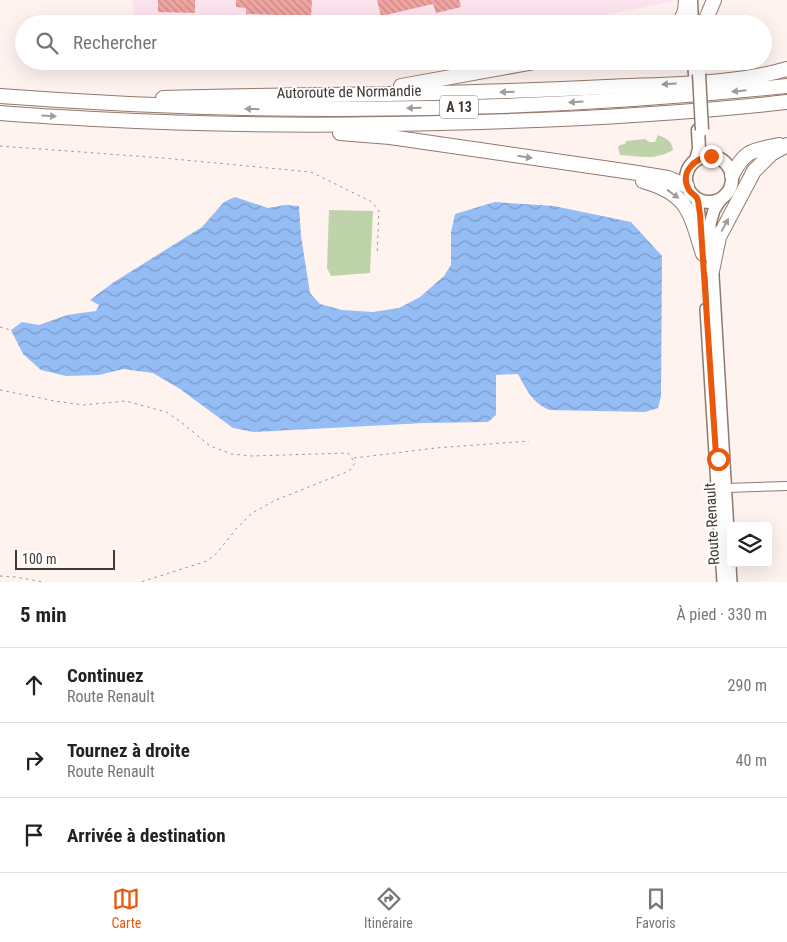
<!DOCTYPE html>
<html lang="fr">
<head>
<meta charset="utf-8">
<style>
	body { margin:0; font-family:"Roboto Condensed",sans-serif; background:#f6f6f6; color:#222 }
	.controls { position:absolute; right:15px; bottom:15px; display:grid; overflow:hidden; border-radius:5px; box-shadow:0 5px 20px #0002 }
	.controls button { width:45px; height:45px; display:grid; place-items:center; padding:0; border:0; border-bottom:1px solid #e0e0e0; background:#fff; color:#222; font:25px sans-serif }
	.scale { position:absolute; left:15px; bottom:12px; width:100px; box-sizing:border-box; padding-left:5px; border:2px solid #433833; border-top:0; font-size:14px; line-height:18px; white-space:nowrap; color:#433833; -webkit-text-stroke:4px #fff; paint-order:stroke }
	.stop { position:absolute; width:15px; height:15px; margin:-11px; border:4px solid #ea580c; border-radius:50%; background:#fff }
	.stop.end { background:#ea580c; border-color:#fff; box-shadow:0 1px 5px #0008 }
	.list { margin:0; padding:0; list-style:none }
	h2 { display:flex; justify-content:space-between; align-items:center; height:65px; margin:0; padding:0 20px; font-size:21px }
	h2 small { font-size:16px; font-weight:400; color:#767676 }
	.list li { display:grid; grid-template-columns:32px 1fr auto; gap:15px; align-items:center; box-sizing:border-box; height:75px; padding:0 20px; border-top:1px solid #e0e0e0 }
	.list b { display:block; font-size:19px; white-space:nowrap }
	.list p { margin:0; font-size:16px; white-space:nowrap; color:#767676 }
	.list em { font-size:16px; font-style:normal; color:#767676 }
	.icon { flex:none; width:28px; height:28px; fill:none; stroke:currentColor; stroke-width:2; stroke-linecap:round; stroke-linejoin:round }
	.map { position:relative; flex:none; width:787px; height:582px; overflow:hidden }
	.search { position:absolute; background:#fff; box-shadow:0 5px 20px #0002; left:15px; right:15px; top:15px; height:55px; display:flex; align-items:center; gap:12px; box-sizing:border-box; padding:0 18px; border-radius:28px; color:#767676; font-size:19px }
	.sheet { height:290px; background:#fff }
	nav { display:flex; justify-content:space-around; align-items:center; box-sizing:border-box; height:70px; border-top:1px solid #e0e0e0; background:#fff; font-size:14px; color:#767676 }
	nav a { display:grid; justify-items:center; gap:2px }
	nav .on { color:#ea580c }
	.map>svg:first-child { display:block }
</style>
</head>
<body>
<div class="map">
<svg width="787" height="582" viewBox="0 0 787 582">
	<defs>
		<pattern id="water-waves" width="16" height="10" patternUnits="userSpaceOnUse" patternTransform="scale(1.25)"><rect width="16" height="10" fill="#95bdf5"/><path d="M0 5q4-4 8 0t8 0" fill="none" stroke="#7b9bc7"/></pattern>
		<pattern id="building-back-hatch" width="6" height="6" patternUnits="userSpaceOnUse" patternTransform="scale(1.25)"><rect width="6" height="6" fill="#f1a5a2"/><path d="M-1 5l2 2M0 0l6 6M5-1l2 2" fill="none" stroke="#c58785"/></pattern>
	</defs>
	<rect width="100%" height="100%" fill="#fef3ee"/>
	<path fill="#fce4ee" d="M133 0H679L597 17 569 20 493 18 460 24H270L269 21 134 16Z"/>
	<g fill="#bfd3aa">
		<path d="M658 135C666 138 672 141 673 150 653 161 641 156 620 155L618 147 620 145 625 144 626 141 645 139 649 142H655Z"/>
		<path d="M329 210 373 211 370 273 331 276 327 268Z"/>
	</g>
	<path fill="url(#water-waves)" d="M235 197 268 208 285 205 299 206 301 236 310 293 320 304 342 310 373 312 399 308 420 297 444 276 451 265V232L455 214 495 202 554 206 631 222 662 256 661 396 658 408 645 412 550 410C533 404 526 389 518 374L496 375V415L488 422 424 423 254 432 233 428 180 389 153 373 123 369 99 375 66 376 41 370 23 354 11 330 22 322 39 325 67 315 96 311 99 305 90 300 114 282 202 227 224 202Z"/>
	<g fill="url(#building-back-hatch)">
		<path d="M158 0H195V13L158 12Z"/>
		<path d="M236 0H312L311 16 246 14V8L236 7Z"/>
		<path d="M377 0H459L461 7 436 13 433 4 381 16Z"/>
	</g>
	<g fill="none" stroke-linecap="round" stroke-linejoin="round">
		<defs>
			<path id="street" d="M726 488 787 486"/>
			<g id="secondary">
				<path d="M697 199 702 238"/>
				<path d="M721 199 714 210 710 224 731 582"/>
				<path d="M706 309 723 582"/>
			</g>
			<g id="primary">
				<path d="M691 0 692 24"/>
				<path d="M694 61 695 75"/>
				<circle cx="709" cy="179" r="23"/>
				<path d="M696 160 699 149 698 130"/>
			</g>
			<g id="highway">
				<path d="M679 24 685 11 686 0"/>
				<path d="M704 24 714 0"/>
				<path d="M401 86 540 61"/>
				<path d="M0 96C262 116 526 113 787 86"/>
				<path d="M163 98C311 94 459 95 606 87 663 84 733 85 787 69"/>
				<path d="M0 113C32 116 63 117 95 119 193 124 290 126 388 124 521 122 654 117 787 102"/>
				<path d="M340 133 390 137 631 172 668 178 687 186"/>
				<path d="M732 175C746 149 752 151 779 145"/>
				<path d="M643 181C689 194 690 213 703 254"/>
				<path d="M712 271 719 237 754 171 771 154 787 145"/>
			</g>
		</defs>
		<use href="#street" stroke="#92796d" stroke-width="10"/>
		<use href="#secondary" stroke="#92796d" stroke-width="14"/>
		<use href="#primary" stroke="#92796d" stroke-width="15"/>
		<use href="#highway" stroke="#92796d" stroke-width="16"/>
		<g stroke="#9f948f" stroke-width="1" stroke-dasharray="2.5 4" stroke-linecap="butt">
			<path d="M0 146 163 158 311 172 372 202 379 211 377 255"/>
			<path d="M719 158H729"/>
			<path d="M0 327 11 330"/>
			<path d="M0 390 55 401 83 405 126 401 166 412 181 422 210 446 232 454 251 456 348 453 355 463 349 471 276 500 252 513 236 529 217 553 207 561 141 582"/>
			<path d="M354 458 436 448 529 441"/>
			<path d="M0 576 16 577 43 582"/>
		</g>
		<use href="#street" stroke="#fff" stroke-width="8"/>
		<use href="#secondary" stroke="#fff" stroke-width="11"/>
		<use href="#primary" stroke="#fff" stroke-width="12"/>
		<use href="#highway" stroke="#fff" stroke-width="14"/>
		<defs>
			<path id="primary-bridge" d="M699 74 702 130"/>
		</defs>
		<use href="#primary-bridge" stroke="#92796d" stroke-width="15" stroke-linecap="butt"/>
		<use href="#primary-bridge" stroke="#fff" stroke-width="12"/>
	</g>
	<defs><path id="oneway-solid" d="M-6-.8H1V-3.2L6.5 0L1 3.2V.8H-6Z" transform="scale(1.25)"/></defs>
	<g fill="#a19c99">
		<use href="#oneway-solid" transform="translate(669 84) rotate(177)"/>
		<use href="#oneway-solid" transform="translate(739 91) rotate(174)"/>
		<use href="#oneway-solid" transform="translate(507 92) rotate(179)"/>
		<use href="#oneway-solid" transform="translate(576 102) rotate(177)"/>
		<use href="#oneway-solid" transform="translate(414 108) rotate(179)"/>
		<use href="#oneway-solid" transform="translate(252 109) rotate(-179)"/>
		<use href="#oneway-solid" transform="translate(49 116) rotate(3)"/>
		<use href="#oneway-solid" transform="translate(525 157) rotate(9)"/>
		<use href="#oneway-solid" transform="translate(673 194) rotate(36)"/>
		<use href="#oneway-solid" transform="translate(725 225) rotate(-62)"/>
	</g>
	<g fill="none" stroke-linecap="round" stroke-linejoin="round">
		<path stroke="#ea580c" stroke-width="6" d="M711 156C695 158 679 172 689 190 691 193 695 195 697 198 699 202 699 210 700 214L716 455 718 459"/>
	</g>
	<g text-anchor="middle" stroke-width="4" stroke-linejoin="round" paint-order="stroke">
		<rect fill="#fff" stroke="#7b7470" stroke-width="1" x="440" y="95.5" width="38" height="23" rx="4"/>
		<g font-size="14" font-weight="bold" fill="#433833">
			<text x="459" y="112">A 13</text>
		</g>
		<g font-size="15" fill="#433833" stroke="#fff">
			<text transform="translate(349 92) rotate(-1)" y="5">Autoroute de Normandie</text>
			<text transform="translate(712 524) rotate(-93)" y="5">Route Renault</text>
		</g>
	</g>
</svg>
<div class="controls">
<button><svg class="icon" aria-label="layers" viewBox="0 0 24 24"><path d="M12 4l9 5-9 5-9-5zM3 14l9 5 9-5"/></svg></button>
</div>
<div class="scale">100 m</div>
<div class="stop" style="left:718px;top:459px"></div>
<div class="stop end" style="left:711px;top:156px"></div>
<div class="search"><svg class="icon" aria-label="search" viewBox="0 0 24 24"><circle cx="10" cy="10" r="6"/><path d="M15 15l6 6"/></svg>Rechercher</div>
</div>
<section class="sheet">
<h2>5 min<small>À pied · 330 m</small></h2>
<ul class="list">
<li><svg class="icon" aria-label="ahead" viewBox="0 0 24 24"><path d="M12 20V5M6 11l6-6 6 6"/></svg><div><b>Continuez</b><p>Route Renault</p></div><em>290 m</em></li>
<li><svg class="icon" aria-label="right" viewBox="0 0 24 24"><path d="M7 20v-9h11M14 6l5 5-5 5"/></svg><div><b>Tournez à droite</b><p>Route Renault</p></div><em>40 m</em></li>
<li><svg class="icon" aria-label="arrive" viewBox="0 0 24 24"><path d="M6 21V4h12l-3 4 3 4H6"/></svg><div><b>Arrivée à destination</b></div></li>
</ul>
</section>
<nav>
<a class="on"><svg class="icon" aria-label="map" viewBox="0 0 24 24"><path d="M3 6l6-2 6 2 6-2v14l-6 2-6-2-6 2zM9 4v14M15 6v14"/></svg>Carte</a>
<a><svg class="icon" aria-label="directions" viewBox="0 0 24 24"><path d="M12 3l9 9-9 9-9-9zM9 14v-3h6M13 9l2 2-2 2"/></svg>Itinéraire</a>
<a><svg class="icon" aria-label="saved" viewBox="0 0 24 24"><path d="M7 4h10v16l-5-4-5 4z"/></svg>Favoris</a>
</nav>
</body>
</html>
